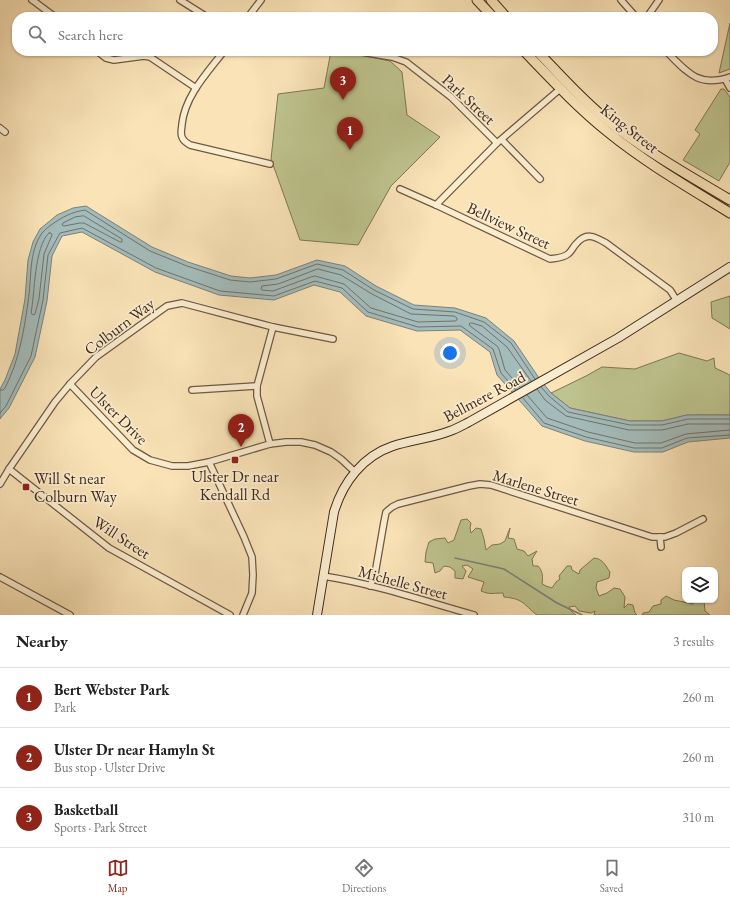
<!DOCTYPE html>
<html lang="en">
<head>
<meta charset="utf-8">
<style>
	body { margin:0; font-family:"EB Garamond",serif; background:#f6f6f6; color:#222 }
	.controls { position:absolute; right:12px; bottom:12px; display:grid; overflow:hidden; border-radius:8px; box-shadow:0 1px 3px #0004 }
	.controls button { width:36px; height:36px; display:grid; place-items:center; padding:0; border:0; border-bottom:1px solid #e0e0e0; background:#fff; color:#222; font:20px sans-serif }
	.you { position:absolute; left:450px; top:353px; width:14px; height:14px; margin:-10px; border:3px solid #fff; border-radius:50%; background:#1a73e8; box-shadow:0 0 0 6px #1a73e833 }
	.badge { display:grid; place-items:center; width:26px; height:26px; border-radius:50%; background:#8f2418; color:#fff; font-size:13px; font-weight:700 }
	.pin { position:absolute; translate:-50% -33px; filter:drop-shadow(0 1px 2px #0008) }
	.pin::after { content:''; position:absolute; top:21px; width:14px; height:12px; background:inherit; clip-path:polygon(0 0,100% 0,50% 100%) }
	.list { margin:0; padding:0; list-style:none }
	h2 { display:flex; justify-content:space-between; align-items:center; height:52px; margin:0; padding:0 16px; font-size:17px }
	h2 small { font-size:13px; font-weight:400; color:#767676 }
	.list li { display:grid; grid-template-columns:26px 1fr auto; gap:12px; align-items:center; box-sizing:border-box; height:60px; padding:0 16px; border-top:1px solid #e0e0e0 }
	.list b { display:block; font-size:15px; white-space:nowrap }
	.list p { margin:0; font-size:13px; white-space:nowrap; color:#767676 }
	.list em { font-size:13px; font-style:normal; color:#767676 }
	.icon { flex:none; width:22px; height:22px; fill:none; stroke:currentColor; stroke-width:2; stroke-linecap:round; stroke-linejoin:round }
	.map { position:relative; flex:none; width:730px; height:615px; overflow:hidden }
	.search { position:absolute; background:#fff; box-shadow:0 1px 3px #0004; left:12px; right:12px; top:12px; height:44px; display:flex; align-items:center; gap:10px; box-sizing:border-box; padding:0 14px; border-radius:16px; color:#767676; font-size:15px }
	.sheet { height:232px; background:#fff }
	nav { display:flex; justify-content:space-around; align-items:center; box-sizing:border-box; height:56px; border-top:1px solid #e0e0e0; background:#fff; font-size:11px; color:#767676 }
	nav a { display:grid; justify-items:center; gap:2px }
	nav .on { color:#8f2418 }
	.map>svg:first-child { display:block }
</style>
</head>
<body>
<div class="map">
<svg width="730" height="615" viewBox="0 0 730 615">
	<rect width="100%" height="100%" fill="#f9e3b7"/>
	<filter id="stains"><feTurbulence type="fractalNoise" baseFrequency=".005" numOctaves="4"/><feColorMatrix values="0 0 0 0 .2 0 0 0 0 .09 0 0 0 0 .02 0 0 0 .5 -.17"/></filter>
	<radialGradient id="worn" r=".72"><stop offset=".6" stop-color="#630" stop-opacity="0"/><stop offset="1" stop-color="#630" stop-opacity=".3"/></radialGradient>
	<g fill="#bec48e" stroke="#7f7654">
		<path d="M730 23V69L719 73Z"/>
		<path d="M331 51H340L390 61 402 72 407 115 440 137 391 186 358 245 300 240 271 159 278 94 324 88Z"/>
		<path d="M721 89H724L730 97V162L719 181 683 160 700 134 695 130Z"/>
		<path d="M730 296V329L712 318 711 302Z"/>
		<path d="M679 353 707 361 714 358 715 368 730 375V415H687L662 421H630L570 408 551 393 586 376 602 367 635 369Z"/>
		<path d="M467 519 471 523 470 528 471 533 476 528 481 529 484 539 486 550 492 545 500 544 505 541 510 528 508 538 514 539 517 549 524 551 528 556 537 551 532 559 533 566H538C543 572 543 576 542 584L546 586 552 588 556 582 560 579 559 576 567 566H571L572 570 579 574 580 570 594 558C603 559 605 565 610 572L609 578 597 582 596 588 599 596 607 593 614 588 620 589 625 597 624 608 628 604 633 605 635 613 637 615H594L595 611 591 613 579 611 575 606 569 607 572 612 576 615H537C523 604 524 599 504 597L503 593C494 593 490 595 481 591L484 582 468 577 473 569 467 565 462 566 466 571 463 579 455 578V571L450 567 444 566 440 571 435 573 433 563 425 562 426 552 429 542 435 539 445 538 448 543 454 540 461 520Z"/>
		<path d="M666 596 674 600 693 604V600H704L705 611 710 615H642L643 613 649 612 653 606 661 604V600Z"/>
	</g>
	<path fill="#a3bbba" stroke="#7b817a" d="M86 206 152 247 188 262 231 276 250 278 276 275 317 260 345 266 376 286 414 305 455 308 486 318 514 341 539 378 551 393 570 408 630 421H662L687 415H730V438L688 442 663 452H634L585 441 542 426 497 375 490 352 460 330 417 331 366 316 340 292 314 285 274 300 219 295 155 272 82 232 62 236 52 256 47 301 35 357 9 408 0 419V389L5 380 15 354 25 299 28 260 33 242 40 229 57 215 73 208Z"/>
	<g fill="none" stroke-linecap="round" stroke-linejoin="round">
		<g stroke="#72726a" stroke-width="1">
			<path d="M84 216 122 239V242H120L84 223H80L64 226 62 225 63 223 75 217Z"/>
			<path d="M49 233H51L52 235 44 254 39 299 35 314 33 315 31 313C35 293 34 247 49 233Z"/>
			<path d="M318 269 341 275 372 294 411 314 454 316 457 318V320L455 321 418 322 371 308 344 284 315 276 311 277 273 291 262 290 261 289 262 286 278 284Z"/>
			<path d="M520 387 505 370 499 349 497 346 470 326 469 324 470 323H472L482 326 507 347 531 381"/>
			<path d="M541 387 549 396 568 412 630 425H662L688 419H730"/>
			<path d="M537 389 545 400 566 416 629 430H662L688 424H730"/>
			<path d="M0 390H3L5 388C19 361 24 331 28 302 32 279 28 253 42 233 45 230 48 227 51 225 62 217 72 212 85 210L150 251 187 266 230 280 250 282 276 279 317 264 343 270 374 290 413 309 455 312 484 322 511 343 535 379"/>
			<path d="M527 395 547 418 588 432 635 443H661L686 434 730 430"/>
			<path d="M523 398 544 423 586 437 634 448H662L687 438 730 435"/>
			<path d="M0 413 6 406 31 356 43 300 48 255 60 233 82 228 156 268 220 291 274 296 315 281 342 288 368 312 418 327 461 326 493 349 501 373 516 390"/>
		</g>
		<path stroke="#7b817a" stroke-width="1.5" d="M455 558 504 569 557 603 582 615"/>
		<defs>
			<g id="minor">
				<path d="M32 0 35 2 55 17"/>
				<path d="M180 0 207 17"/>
				<path d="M621 0 636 17"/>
				<path d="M248 17 261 0"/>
				<path d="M647 17 659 0"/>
				<path d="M97 51 106 58 114 60 144 56 150 57 196 88"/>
				<path d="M224 51C207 73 185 96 182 124 182 128 180 133 182 137 183 141 187 143 190 145L270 164"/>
				<path d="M356 51 392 57 406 62 451 97 497 143"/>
				<path d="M666 51C687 72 698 88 730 77"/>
				<path d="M725 79 730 88"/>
				<path d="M0 128 5 132"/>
				<path d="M502 140 540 179"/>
				<path d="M400 189 436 205 550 259C556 258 563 258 568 254 571 252 573 247 576 244 586 232 594 236 606 243L670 290 677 301"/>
				<path d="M436 205 497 143 560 89"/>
				<path d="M70 384 133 450 150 460 172 466H188L209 462 270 444 286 442H301L315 445 331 452 341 459 355 472"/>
				<path d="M192 390 257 386"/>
				<path d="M270 444 257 396V386L273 327"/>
				<path d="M209 462 244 537 252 557 253 575 252 593 243 615"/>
				<path d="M9 469 109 548 230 615"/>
				<path d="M0 484 9 469 55 402 70 384 96 357 167 306 182 303 273 327 333 339"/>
				<path d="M660 537 661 547"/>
				<path d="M323 576C375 584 424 601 474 615"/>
				<path d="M0 577 70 615"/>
				<path d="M370 586 375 574 384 522 386 512 392 507 398 504 469 486 480 484 491 485 652 537H665L676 533 703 519"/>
			</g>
			<path id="secondary" d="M317 615 334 512C343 482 363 456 393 446 412 440 432 438 450 431 456 429 463 425 469 422L618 338 730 267"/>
			<g id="primary">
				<path d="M477 0 493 17"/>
				<path d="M491 0 506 17"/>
				<path d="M524 51C551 79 577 107 608 132 646 163 688 187 730 213"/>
				<path d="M537 51C560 75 581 99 607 120 645 151 688 175 730 200"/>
			</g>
		</defs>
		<use href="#minor" stroke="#6e5841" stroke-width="8"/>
		<use href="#secondary" stroke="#40291a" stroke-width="10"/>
		<use href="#primary" stroke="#40291a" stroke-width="11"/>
		<use href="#minor" stroke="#fbedd0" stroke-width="5.5"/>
		<use href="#secondary" stroke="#fbedd0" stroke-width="8"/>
		<use href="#primary" stroke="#f9e3b7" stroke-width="9"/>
	</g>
	<g fill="#8f2418" stroke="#fbedd0" stroke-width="1.5">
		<rect x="231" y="456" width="8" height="8" rx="2"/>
		<rect x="22" y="483" width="8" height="8" rx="2"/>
	</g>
	<g text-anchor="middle" stroke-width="3.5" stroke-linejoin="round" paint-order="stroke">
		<g font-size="16" fill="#40291a" stroke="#fbedd0">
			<text transform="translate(469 99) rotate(43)" y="6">Park Street</text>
			<text transform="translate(630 128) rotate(38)" y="6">King Street</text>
			<text transform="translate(509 225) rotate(25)" y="6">Bellview Street</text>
			<text transform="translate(119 326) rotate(-37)" y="6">Colburn Way</text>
			<text transform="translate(484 396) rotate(-28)" y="6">Bellmere Road</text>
			<text transform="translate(119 415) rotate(45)" y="6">Ulster Drive</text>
			<text transform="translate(536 487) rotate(17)" y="6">Marlene Street</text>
			<text transform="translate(122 537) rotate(33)" y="6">Will Street</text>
			<text transform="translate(403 582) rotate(15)" y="6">Michelle Street</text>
		</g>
		<g font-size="16" fill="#40291a" stroke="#fbedd0">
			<text x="235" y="482">Ulster Dr near<tspan x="235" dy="18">Kendall Rd</tspan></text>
			<text x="34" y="484" text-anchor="start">Will St near<tspan x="34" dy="18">Colburn Way</tspan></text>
		</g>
	</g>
	<rect width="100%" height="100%" filter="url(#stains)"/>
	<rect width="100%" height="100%" fill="url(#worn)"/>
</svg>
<div class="controls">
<button><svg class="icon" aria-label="layers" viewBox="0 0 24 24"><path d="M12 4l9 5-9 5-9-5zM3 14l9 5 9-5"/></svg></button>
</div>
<div class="you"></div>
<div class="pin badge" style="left:350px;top:150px">1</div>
<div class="pin badge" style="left:241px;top:447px">2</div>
<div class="pin badge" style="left:343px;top:100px">3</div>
<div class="search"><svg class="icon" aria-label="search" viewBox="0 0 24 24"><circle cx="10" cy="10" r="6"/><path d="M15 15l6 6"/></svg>Search here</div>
</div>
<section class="sheet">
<h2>Nearby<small>3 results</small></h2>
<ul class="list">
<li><span class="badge">1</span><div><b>Bert Webster Park</b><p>Park</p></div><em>260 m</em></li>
<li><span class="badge">2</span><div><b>Ulster Dr near Hamyln St</b><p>Bus stop · Ulster Drive</p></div><em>260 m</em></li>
<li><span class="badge">3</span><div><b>Basketball</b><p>Sports · Park Street</p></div><em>310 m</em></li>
</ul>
</section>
<nav>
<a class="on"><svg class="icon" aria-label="map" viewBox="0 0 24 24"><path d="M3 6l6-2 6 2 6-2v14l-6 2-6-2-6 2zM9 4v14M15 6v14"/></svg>Map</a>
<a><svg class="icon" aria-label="directions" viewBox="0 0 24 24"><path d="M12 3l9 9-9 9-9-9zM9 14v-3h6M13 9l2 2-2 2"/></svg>Directions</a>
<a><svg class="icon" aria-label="saved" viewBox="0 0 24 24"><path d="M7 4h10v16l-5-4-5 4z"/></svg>Saved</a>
</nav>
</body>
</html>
